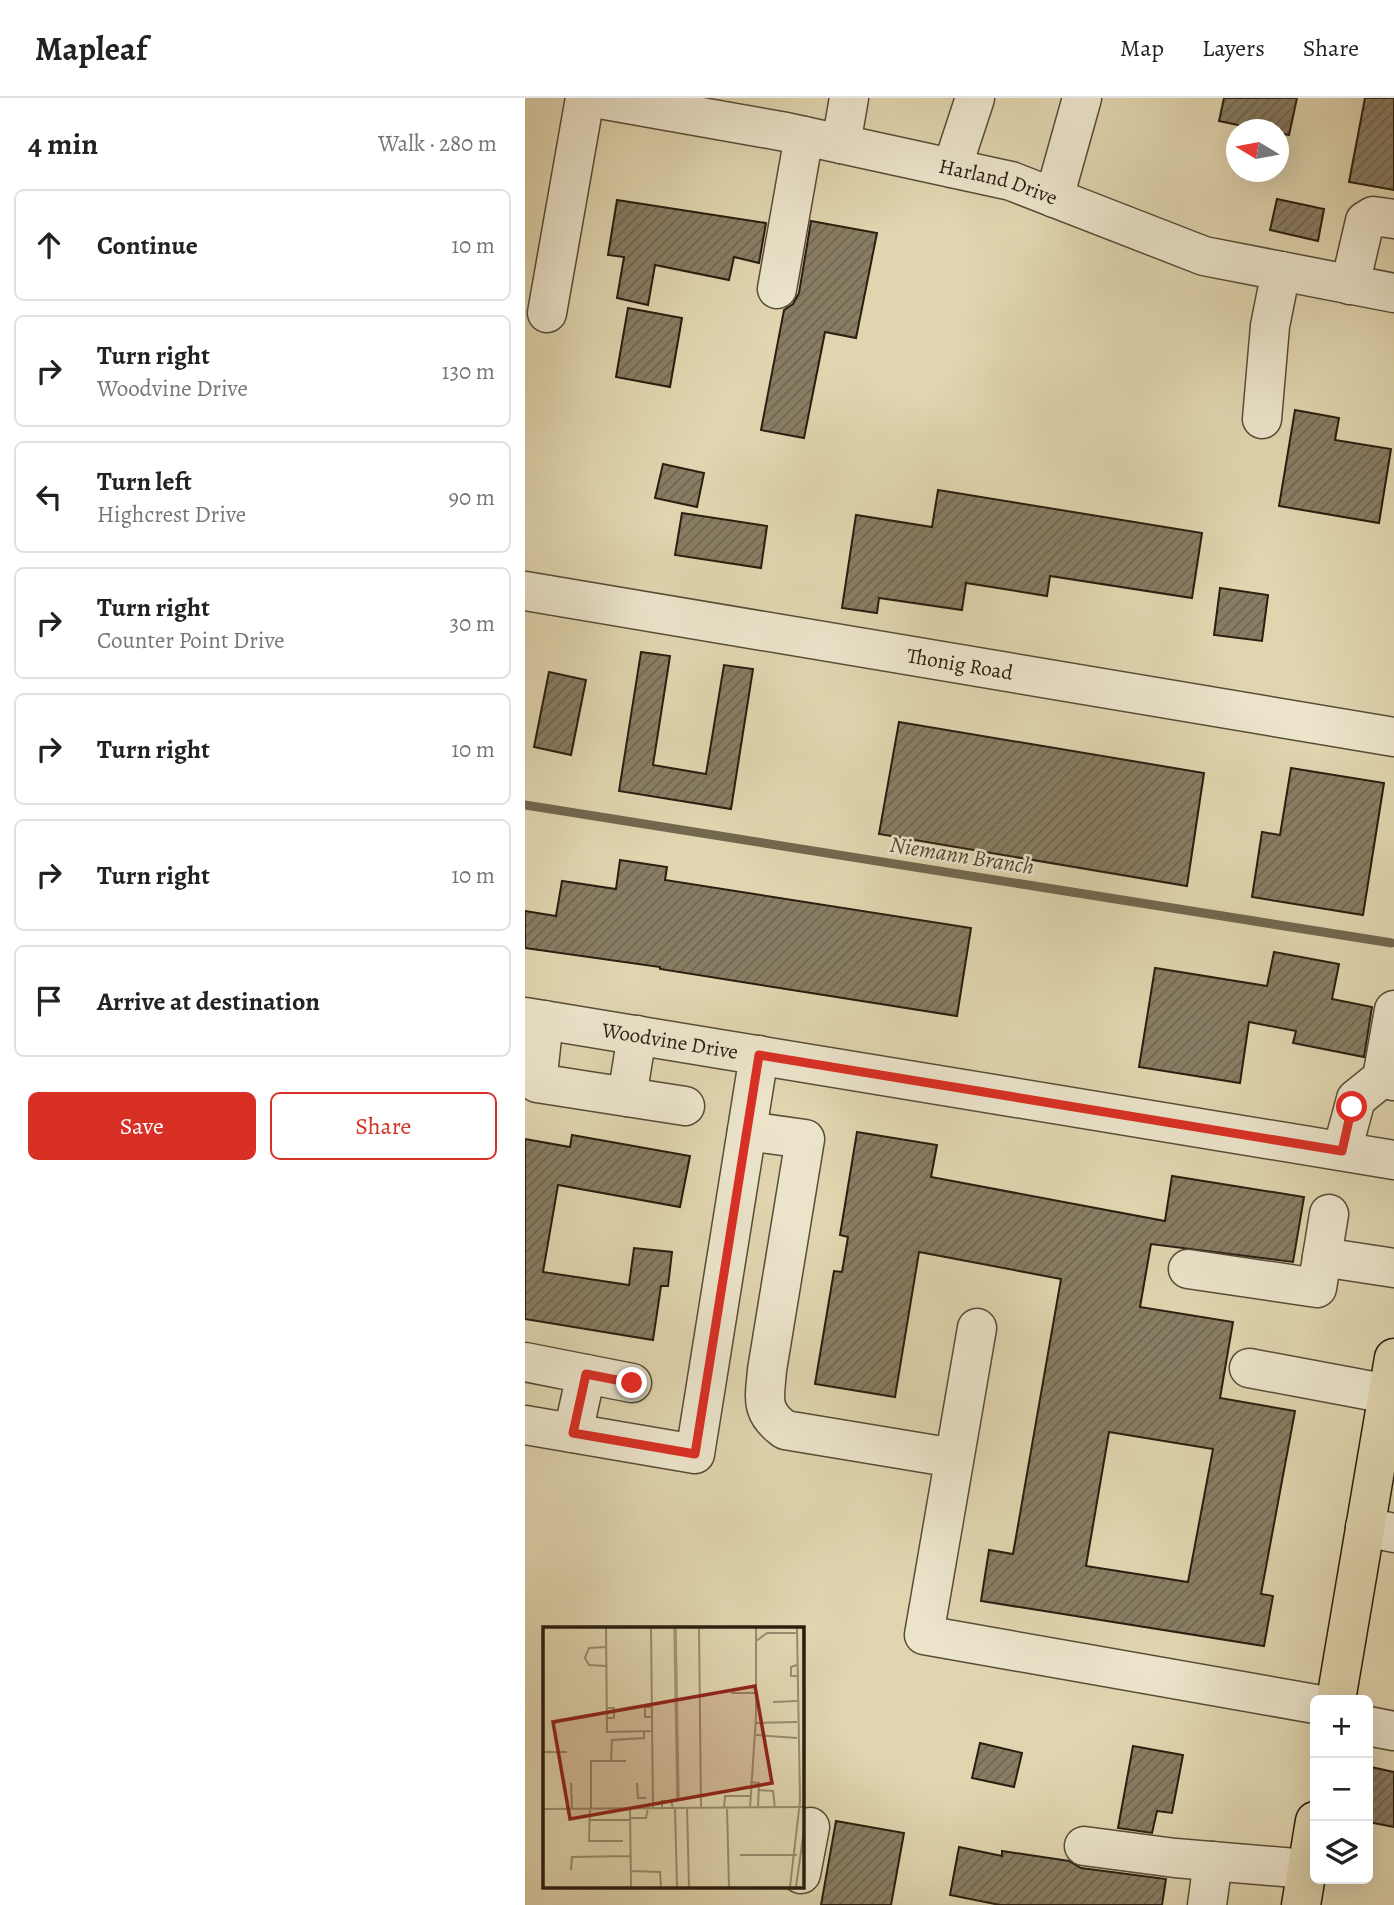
<!DOCTYPE html>
<html lang="en">
<head>
<meta charset="utf-8">
<style>
	body { margin:0; font-family:Alegreya,serif; background:#f2f2f2; color:#222 }
	.controls { position:absolute; right:21px; bottom:21px; display:grid; overflow:hidden; border-radius:10px; box-shadow:0 7px 28px #0002 }
	.controls button { width:63px; height:63px; display:grid; place-items:center; padding:0; border:0; border-bottom:2px solid #e0e0e0; background:#fff; color:#222; font:35px sans-serif }
	.compass { position:absolute; left:701px; top:21px; width:63px; height:63px; border-radius:50%; background:#fff; box-shadow:0 7px 28px #0002; rotate:280deg }
	.stop { position:absolute; width:21px; height:21px; margin:-16px; border:5px solid #d93025; border-radius:50%; background:#fff }
	.stop.end { background:#d93025; border-color:#fff; box-shadow:0 2px 7px #0008 }
	.list { margin:0; padding:0; list-style:none }
	h2 { display:flex; justify-content:space-between; align-items:center; height:91px; margin:0; padding:0 28px; font-size:30px }
	h2 small { font-size:23px; font-weight:400; color:#767676 }
	.list li { display:grid; grid-template-columns:46px 1fr auto; gap:21px; align-items:center; box-sizing:border-box; height:112px; margin:0 14px 14px; padding:0 14px; border:2px solid #e0e0e0; border-radius:10px }
	.list b { display:block; font-size:26px; white-space:nowrap }
	.list p { margin:0; font-size:23px; white-space:nowrap; color:#767676 }
	.list em { font-size:23px; font-style:normal; color:#767676 }
	.actions { display:flex; gap:14px; padding:21px 28px }
	.actions a { flex:1; padding:16px 0; border:2px solid #d93025; border-radius:10px; text-align:center; font-size:24px; color:#d93025 }
	.actions .main { background:#d93025; color:#fff }
	.icon { flex:none; width:38px; height:38px; fill:none; stroke:currentColor; stroke-width:2; stroke-linecap:round; stroke-linejoin:round }
	.map { position:relative; flex:none; width:869px; height:1807px; overflow:hidden }
	header { display:flex; align-items:center; gap:42px; box-sizing:border-box; height:98px; padding:0 35px; background:#fff; border-bottom:2px solid #e0e0e0 }
	header strong { font-size:33px }
	nav { display:flex; gap:38px; margin-inline-start:auto; font-size:24px }
	main { display:flex }
	aside { flex:1; background:#fff }
	.map>svg:first-child { display:block }
</style>
</head>
<body>
<header>
<strong>Mapleaf</strong>
<nav><a>Map</a><a>Layers</a><a>Share</a></nav>
</header>
<main>
<aside>
<h2>4 min<small>Walk · 280 m</small></h2>
<ul class="list">
<li><svg class="icon" aria-label="ahead" viewBox="0 0 24 24"><path d="M12 20V5M6 11l6-6 6 6"/></svg><div><b>Continue</b></div><em>10 m</em></li>
<li><svg class="icon" aria-label="right" viewBox="0 0 24 24"><path d="M7 20v-9h11M14 6l5 5-5 5"/></svg><div><b>Turn right</b><p>Woodvine Drive</p></div><em>130 m</em></li>
<li><svg class="icon" aria-label="left" viewBox="0 0 24 24"><path d="M17 20v-9H6M10 6l-5 5 5 5"/></svg><div><b>Turn left</b><p>Highcrest Drive</p></div><em>90 m</em></li>
<li><svg class="icon" aria-label="right" viewBox="0 0 24 24"><path d="M7 20v-9h11M14 6l5 5-5 5"/></svg><div><b>Turn right</b><p>Counter Point Drive</p></div><em>30 m</em></li>
<li><svg class="icon" aria-label="right" viewBox="0 0 24 24"><path d="M7 20v-9h11M14 6l5 5-5 5"/></svg><div><b>Turn right</b></div><em>10 m</em></li>
<li><svg class="icon" aria-label="right" viewBox="0 0 24 24"><path d="M7 20v-9h11M14 6l5 5-5 5"/></svg><div><b>Turn right</b></div><em>10 m</em></li>
<li><svg class="icon" aria-label="arrive" viewBox="0 0 24 24"><path d="M6 21V4h12l-3 4 3 4H6"/></svg><div><b>Arrive at destination</b></div></li>
</ul>
<div class="actions"><a class="main">Save</a><a>Share</a></div>
</aside>
<div class="map">
<svg width="869" height="1807" viewBox="0 0 869 1807">
	<defs>
		<pattern id="building-hatch" width="6" height="6" patternUnits="userSpaceOnUse" patternTransform="scale(1.75)"><rect width="6" height="6" fill="#887d63"/><path d="M-1 1l2-2M0 6l6-6M5 7l2-2" fill="none" stroke="#6f6650"/></pattern>
	</defs>
	<rect width="100%" height="100%" fill="#e0d5af"/>
	<filter id="stains"><feTurbulence type="fractalNoise" baseFrequency=".00286" numOctaves="4"/><feColorMatrix values="0 0 0 0 .2 0 0 0 0 .09 0 0 0 0 .02 0 0 0 .5 -.17"/></filter>
	<radialGradient id="worn" r=".72"><stop offset=".6" stop-color="#630" stop-opacity="0"/><stop offset="1" stop-color="#630" stop-opacity=".3"/></radialGradient>
	<g fill="none" stroke-linecap="round" stroke-linejoin="round">
		<path stroke="#72674f" stroke-width="9" d="M0 707 867 845"/>
	</g>
	<g fill="url(#building-hatch)" stroke="#291e10" stroke-width="2" fill-rule="evenodd">
		<path d="M699 0H772L764 37 753 35V32H736L694 23Z"/>
		<path d="M840 0H869V92L824 84Z"/>
		<path d="M752 101 799 111 793 143 745 132Z"/>
		<path d="M92 102 241 125 234 165 209 159 204 182 130 167 123 207 92 200 99 159 83 157Z"/>
		<path d="M286 123 352 135 331 240 300 234 279 340 236 332 259 212 268 206 274 195Z"/>
		<path d="M103 210 157 220 145 289 91 279Z"/>
		<path d="M770 312 814 320 810 342 866 351 854 425 754 408Z"/>
		<path d="M138 366 179 375 172 409 130 400Z"/>
		<path d="M413 392 677 435 667 500 525 478 522 498 441 485 437 512 354 500 352 515 317 510 331 417 407 429Z"/>
		<path d="M157 415 242 428 236 470 150 457Z"/>
		<path d="M695 490 743 497 737 543 689 537Z"/>
		<path d="M116 554 145 558 128 667 181 676 199 567 228 571 206 711 94 693Z"/>
		<path d="M24 574 61 582 46 657 9 649Z"/>
		<path d="M374 624 679 675 662 788 354 736Z"/>
		<path d="M766 670 859 685 838 817 727 799 737 734 755 737Z"/>
		<path d="M95 762 142 769 140 782 446 830 432 918 135 871V869L0 850V813L31 818 37 783 91 791Z"/>
		<path d="M749 854 814 866 807 901 847 909 839 959 768 945 771 933 724 924 715 985 614 969 630 870 742 888Z"/>
		<path d="M332 1034 412 1047 406 1079 640 1123 647 1078 779 1099 768 1164 626 1146 615 1209 708 1224 695 1300 770 1313 736 1496 748 1498 739 1548 456 1503 464 1452 488 1456 536 1181 394 1154 370 1299 290 1286 309 1173 317 1174 323 1139 315 1137ZM584 1334 688 1351 663 1484 561 1468Z"/>
		<path d="M47 1037 165 1058 155 1109 33 1087 18 1174 104 1187 109 1150 147 1154 143 1188H136L128 1242 0 1221V1041L45 1049Z"/>
		<path d="M455 1645 497 1655 489 1689 447 1680Z"/>
		<path d="M608 1648 658 1657 647 1715 632 1713 627 1735 593 1730Z"/>
		<path d="M846 1669 869 1674V1729L843 1724Z"/>
		<path d="M311 1723 379 1735 366 1807H296Z"/>
		<path d="M434 1749 477 1758V1753L544 1763 556 1770 641 1781 637 1807H475L425 1797Z"/>
	</g>
	<g fill="none" stroke-linecap="round" stroke-linejoin="round">
		<defs>
			<g id="minor">
				<path id="s1" d="M69 0 261 34 486 83 679 158 869 195"/>
				<path d="M316 46 324 0"/>
				<path d="M427 70 450 0"/>
				<path d="M529 100 557 0"/>
				<path d="M825 187 840 123 848 118 869 121"/>
				<path d="M252 191 279 38"/>
				<path d="M22 215 60 0"/>
				<path d="M737 321 745 228 756 173"/>
				<path id="s2" d="M0 493 869 639"/>
				<path d="M869 912 857 980 869 983"/>
				<path id="s3" d="M0 919 869 1062"/>
				<path d="M19 922 12 985 102 999 112 937"/>
				<path d="M102 999 160 1008"/>
				<path d="M222 1033 280 1041 242 1272C240 1300 234 1313 260 1332L429 1360"/>
				<path d="M817 1053 831 1001 857 980"/>
				<path d="M797 1159 869 1170"/>
				<path d="M663 1171 792 1190 804 1116"/>
				<path d="M452 1230 399 1537 790 1606"/>
				<path d="M0 1264 61 1276 48 1335"/>
				<path d="M724 1270 863 1296"/>
				<path d="M61 1276 107 1285"/>
				<path d="M0 1327 170 1356 234 957"/>
				<path d="M840 1429 869 1435"/>
				<path d="M843 1628 869 1633"/>
				<path d="M559 1748 650 1760 782 1771"/>
				<path d="M276 1776 285 1729"/>
				<path d="M682 1807 688 1763"/>
			</g>
			<g id="major">
				<path d="M811 1602 869 1260"/>
				<path d="M776 1807 790 1723"/>
			</g>
		</defs>
		<use href="#minor" stroke="#574c38" stroke-width="41"/>
		<use href="#major" stroke="#291e10" stroke-width="41"/>
		<use href="#minor" stroke="#ebe4cb" stroke-width="38"/>
		<use href="#major" stroke="#e0d5af" stroke-width="38"/>
	</g>
	<g fill="none" stroke-linecap="round" stroke-linejoin="round">
		<path stroke="#d93025" stroke-width="9" d="M107 1285 61 1276 48 1335 170 1356 234 957 817 1053 827 1009"/>
	</g>
	<g text-anchor="middle" stroke-width="5" stroke-linejoin="round" paint-order="stroke">
		<g font-size="21" fill="#291e10" stroke="#ebe4cb">
			<text dy="7" stroke="none"><textPath href="#s1" startOffset="413">Harland Drive</textPath></text>
			<text dy="7" stroke="none"><textPath href="#s2" startOffset="441">Thonig Road</textPath></text>
			<text dy="7" stroke="none"><textPath href="#s3" startOffset="147">Woodvine Drive</textPath></text>
		</g>
		<g font-size="23" font-style="italic" fill="#534835" stroke="#ebe4cb">
			<text transform="translate(437 757) rotate(9)" y="8">Niemann Branch</text>
		</g>
	</g>
	<g transform="translate(18 1529)">
		<rect width="261" height="261" fill="#e0d5af"/>
		<path fill="none" stroke="#a29779" stroke-width="3.5" d="M132 1 135 173"/>
		<path fill="none" stroke="#978c6f" stroke-width="2" d="M63 1 64 105 110 104M108 1 110 181M156 1 158 181M260 1 261 96M213 14 224 6H254M63 20 46 21 42 31 46 38 63 39M254 38 248 40V49H254M188 66H213M230 75 254 74M109 80H102V90H109M64 81H71V91H64M213 96 254 95M213 108 254 111M0 125H24M68 134 69 113 101 111V104M207 155 216 156 215 181M28 156 29 182M94 156 95 171H103M215 163 230 164 232 181M87 181 88 260M119 181V174H128L130 181M132 181 134 260M144 181 146 260M181 181 182 169H207M184 181 186 260M207 181 213 89V1M0 182 261 180M47 182 46 214H80M48 182V134H83M87 191H103L105 181M46 193H87M197 228H254M28 243 29 230 87 229M88 244 117 245 118 260M247 260 257 174 254 1M253 260 261 203"/>
		<path fill="#8f2418" fill-opacity="0.15" stroke="#8f2418" stroke-width="3.5" d="M212 59 229 156 27 192 10 95Z"/>
		<rect width="261" height="261" fill="none" stroke="#291e10" stroke-width="3.5"/>
	</g>
	<rect width="100%" height="100%" filter="url(#stains)"/>
	<rect width="100%" height="100%" fill="url(#worn)"/>
</svg>
<div class="controls">
<button>+</button>
<button>−</button>
<button><svg class="icon" aria-label="layers" viewBox="0 0 24 24"><path d="M12 4l9 5-9 5-9-5zM3 14l9 5 9-5"/></svg></button>
</div>
<svg class="compass" viewBox="-18 -18 36 36"><path d="M0-13l5 13h-10z" fill="#e53935"/><path d="M0 13l5-13h-10z" fill="#767676"/></svg>
<div class="stop" style="left:827px;top:1009px"></div>
<div class="stop end" style="left:107px;top:1285px"></div>
</div>
</main>
</body>
</html>
